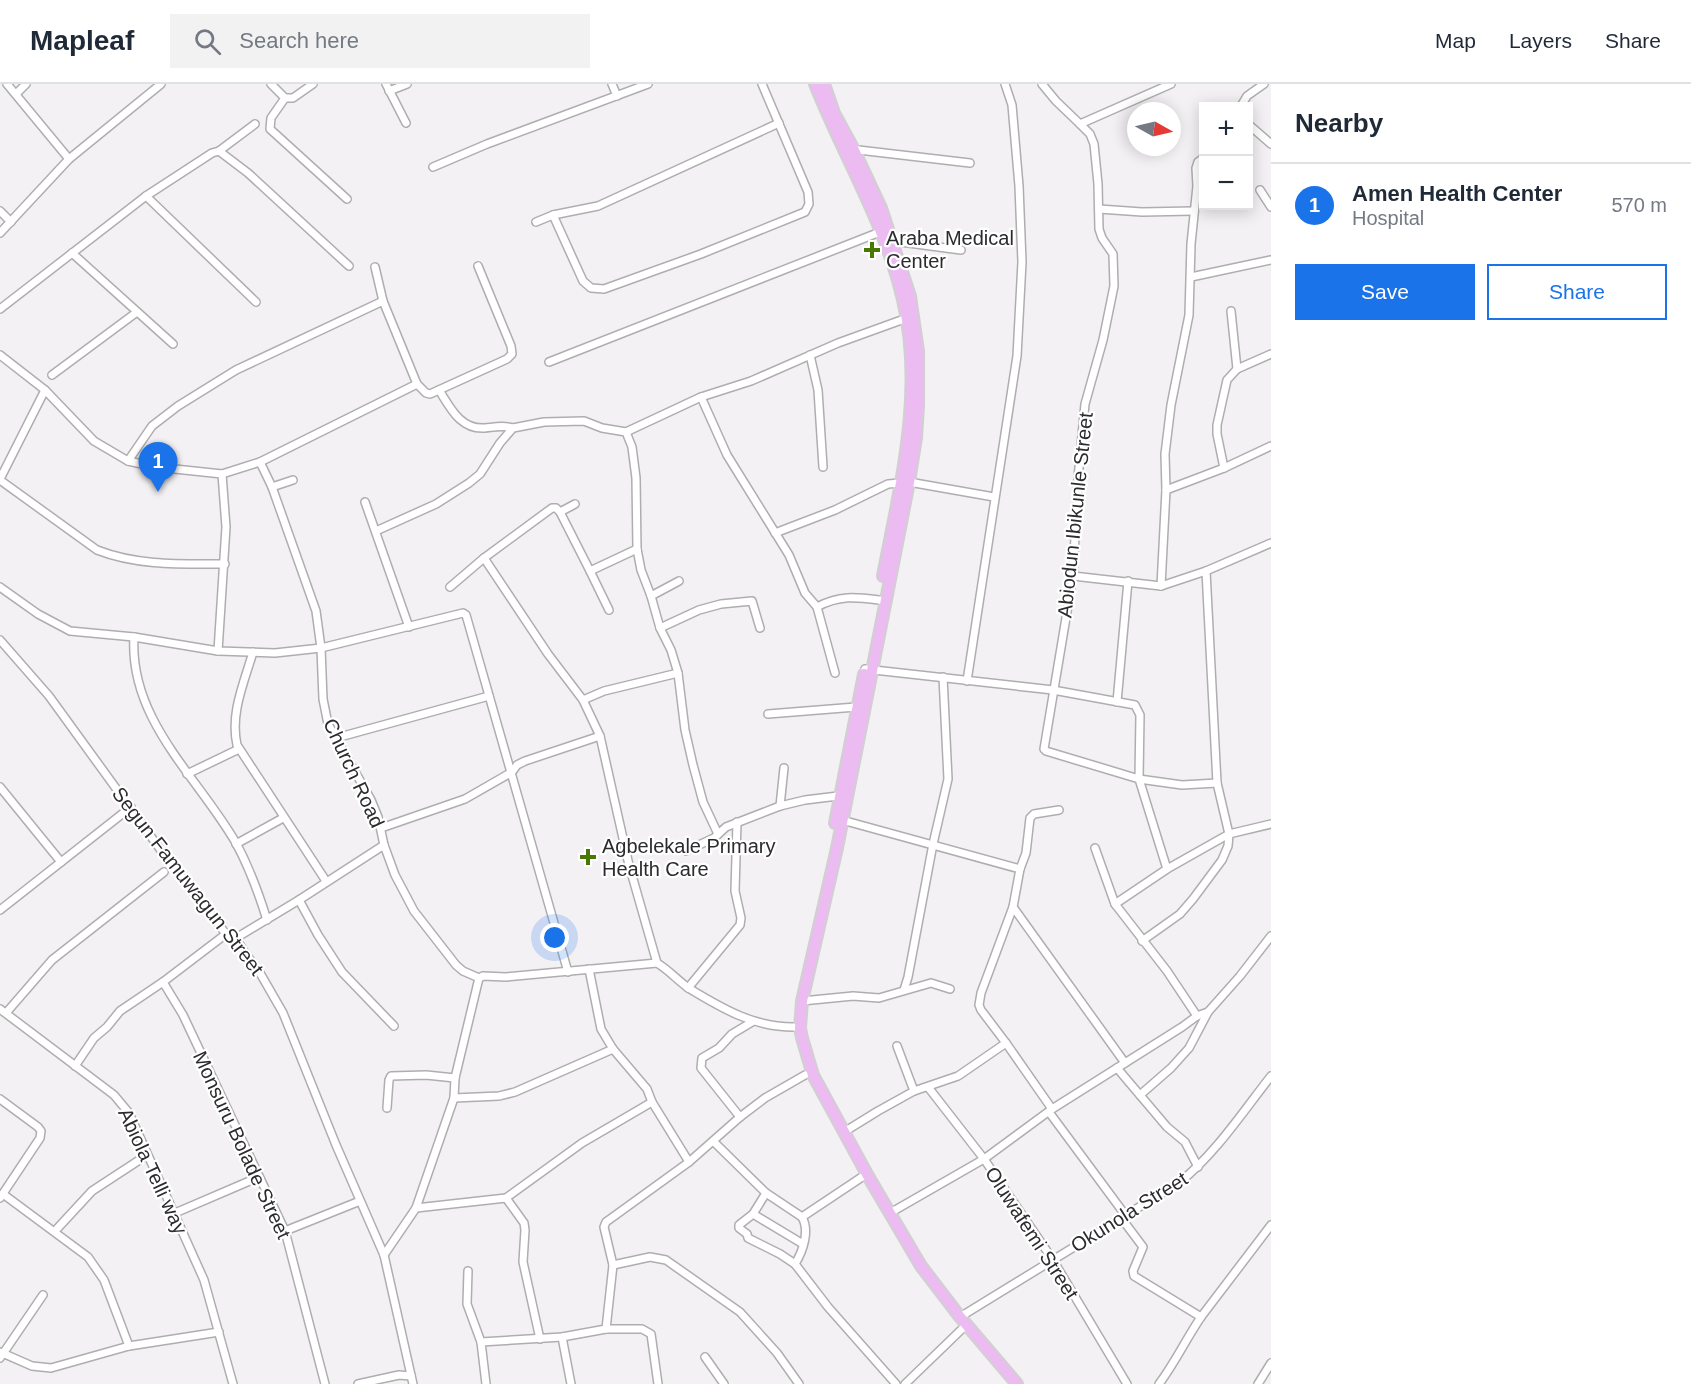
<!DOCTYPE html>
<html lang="en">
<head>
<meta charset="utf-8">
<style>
	body { margin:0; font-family:Helvetica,sans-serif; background:#f2f2f3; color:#1f2937 }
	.controls { position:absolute; right:18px; top:18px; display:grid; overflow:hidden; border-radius:0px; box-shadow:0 3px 15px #0003 }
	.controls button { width:54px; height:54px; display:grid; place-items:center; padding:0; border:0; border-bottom:2px solid #e0e1e3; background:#fff; color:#1f2937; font:30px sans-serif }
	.compass { position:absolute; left:1127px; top:18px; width:54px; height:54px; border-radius:50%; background:#fff; box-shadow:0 3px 15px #0003; rotate:98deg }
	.you { position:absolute; left:555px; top:854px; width:21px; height:21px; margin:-15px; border:4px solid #fff; border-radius:50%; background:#1a73e8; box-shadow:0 0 0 9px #1a73e833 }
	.badge { display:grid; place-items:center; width:39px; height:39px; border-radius:50%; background:#1a73e8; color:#fff; font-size:20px; font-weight:700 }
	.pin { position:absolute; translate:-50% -50px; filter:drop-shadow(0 2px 3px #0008) }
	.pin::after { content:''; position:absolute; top:32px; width:21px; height:18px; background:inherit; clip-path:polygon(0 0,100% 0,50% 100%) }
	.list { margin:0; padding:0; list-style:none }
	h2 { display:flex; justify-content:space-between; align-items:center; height:78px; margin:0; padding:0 24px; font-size:26px }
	h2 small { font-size:20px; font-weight:400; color:#747a83 }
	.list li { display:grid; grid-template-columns:39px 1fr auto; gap:18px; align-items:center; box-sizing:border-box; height:84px; padding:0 24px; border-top:2px solid #e0e1e3 }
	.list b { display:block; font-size:22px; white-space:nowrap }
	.list p { margin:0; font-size:20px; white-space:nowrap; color:#747a83 }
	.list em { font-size:20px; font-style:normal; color:#747a83 }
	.actions { display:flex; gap:12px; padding:18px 24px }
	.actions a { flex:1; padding:14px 0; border:2px solid #1a73e8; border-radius:0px; text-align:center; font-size:21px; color:#1a73e8 }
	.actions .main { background:#1a73e8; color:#fff }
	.icon { flex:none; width:33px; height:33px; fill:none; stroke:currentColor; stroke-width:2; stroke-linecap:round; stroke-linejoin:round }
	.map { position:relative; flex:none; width:1271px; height:1300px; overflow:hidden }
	header { display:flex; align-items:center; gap:36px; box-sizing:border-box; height:84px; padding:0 30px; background:#fff; border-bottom:2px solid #e0e1e3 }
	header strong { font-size:28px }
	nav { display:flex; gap:33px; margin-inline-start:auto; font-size:21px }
	.search { width:420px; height:54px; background:#f2f2f3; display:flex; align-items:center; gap:15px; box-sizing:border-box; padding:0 21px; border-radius:0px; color:#747a83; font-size:22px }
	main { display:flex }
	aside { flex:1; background:#fff }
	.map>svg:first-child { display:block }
</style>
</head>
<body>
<header>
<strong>Mapleaf</strong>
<div class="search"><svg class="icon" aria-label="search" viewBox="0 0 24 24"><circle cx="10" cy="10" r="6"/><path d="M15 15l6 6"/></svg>Search here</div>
<nav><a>Map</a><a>Layers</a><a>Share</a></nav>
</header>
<main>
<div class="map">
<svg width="1271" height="1300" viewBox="0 0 1271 1300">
	<rect width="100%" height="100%" fill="#f4f1f5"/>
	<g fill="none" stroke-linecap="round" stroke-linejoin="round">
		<defs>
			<g id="minor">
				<path d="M7 0 69 75"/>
				<path d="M271 0 285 14"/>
				<path d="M386 0 406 39"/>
				<path d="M612 0 617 12"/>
				<path d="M1042 0 1056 17 1080 40 1171 0"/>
				<path d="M389 7 407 0"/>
				<path d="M16 10 26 0"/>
				<path d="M285 14 271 34 270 45 347 115"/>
				<path d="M285 14H293L313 0"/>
				<path d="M1241 22 1247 12 1264 0"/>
				<path d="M1080 40 1090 50 1094 60 1098 100 1099 145 1102 154 1113 170 1114 202 1103 256 1085 320 1078 394 1073 492 1044 665 1046 667 1139 695 1182 701 1217 699"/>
				<path d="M1248 40 1271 60"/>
				<path d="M850 65 970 79"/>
				<path d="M219 67 248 89 349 182"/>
				<path d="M433 83 487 60 648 0"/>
				<path d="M1260 106 1271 123"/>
				<path d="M146 112 256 218"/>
				<path d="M1099 125 1142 128 1194 127"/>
				<path d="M0 127 11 138"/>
				<path d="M553 131 583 197 591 204 604 205 701 170 805 128 809 120 808 108 762 0"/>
				<path d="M536 138 553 131 598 122 779 39"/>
				<path d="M0 149 69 75 161 0"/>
				<path d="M893 157 961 166"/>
				<path d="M72 169 173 260"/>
				<path d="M375 183 383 217 417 300"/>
				<path d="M1191 193 1271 176"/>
				<path d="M0 225 146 112 212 69 219 67 255 40"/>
				<path d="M1231 227 1237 285"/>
				<path d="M0 271 45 306 94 357 128 377 156 383 222 390 260 378 417 300 426 309 430 310 507 275 512 270 511 262 478 182"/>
				<path d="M810 271 818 306 823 383"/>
				<path d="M549 278 880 148"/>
				<path d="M52 291 137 228"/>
				<path d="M439 306C450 323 460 346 485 344 495 343 504 341 513 344"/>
				<path d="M701 313 727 371 789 471 805 509 817 523C839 511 856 513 879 516"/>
				<path d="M626 348 701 313 751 297 838 259 907 234"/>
				<path d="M128 377 152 342 178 322 236 286 383 217"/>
				<path d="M260 378 272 403 316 527 321 564 323 615 328 640 371 716 378 733 384 761 395 791 414 827 456 881 463 887 479 894 483 892 506 893 657 879C669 886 678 897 690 905 723 925 754 943 793 943"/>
				<path d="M1224 384 1217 350V341L1227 296 1237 285 1271 270"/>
				<path d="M0 395 45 306"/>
				<path d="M0 396 97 466C138 482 182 480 225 480"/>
				<path d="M909 398 994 413"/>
				<path d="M272 403 293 396"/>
				<path d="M1166 406 1224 384 1271 362"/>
				<path d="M365 418 409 543"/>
				<path d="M560 428 575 420"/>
				<path d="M376 447 436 420 469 399 480 390 500 359 513 344 544 338 584 337 602 344 626 348 632 363 636 394 637 465 641 486 651 512 660 544 671 566 678 589 685 646 693 681 703 718 718 750"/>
				<path d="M775 449 835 426 888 400 900 399"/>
				<path d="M484 474 548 570 583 616 600 652 629 781 657 879"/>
				<path d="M590 487 609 526"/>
				<path d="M1073 492 1161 502 1206 487 1271 459"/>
				<path d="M1161 502 1166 406 1165 370 1171 321 1189 231 1191 160 1197 102 1196 84 1198 78 1204 74"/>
				<path d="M0 503 38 530 70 547 134 553 218 567 275 569 321 564 463 529 466 531 568 888"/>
				<path d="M450 503 484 474 552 424H556L560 428 590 487 637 465"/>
				<path d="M651 512 679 497"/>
				<path d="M817 523 835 589"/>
				<path d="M660 544 699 526 721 520 752 517 760 544"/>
				<path d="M134 553C129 636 198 693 236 759 249 783 259 810 267 836"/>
				<path d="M0 556 49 612 168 776 226 850 236 854 243 866 260 889 283 929 336 1061 384 1171 413 1300"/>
				<path d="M218 567 226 443 222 390"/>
				<path d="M253 568C244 599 230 629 237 661L326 797"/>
				<path d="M865 585 1053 606 1135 621 1140 631 1139 695 1167 785"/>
				<path d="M967 597 1017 272 1022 178 1019 102 1012 21 1005 0"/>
				<path d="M583 616 604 607 678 589"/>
				<path d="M1117 618 1128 497"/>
				<path d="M768 630 856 623"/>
				<path d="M336 654 489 612"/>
				<path d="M187 690 239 665"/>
				<path d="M0 703 61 778"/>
				<path d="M780 722 784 684"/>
				<path d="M842 736 1020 785"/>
				<path d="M381 744 465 715 512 688 517 681 525 677 600 652"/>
				<path d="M236 760 283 734"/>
				<path d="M1095 764 1115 820 1167 887 1197 932"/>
				<path d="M686 767 714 754 726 743 780 722 805 716 838 712"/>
				<path d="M299 816 318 851 342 888 394 942"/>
				<path d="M1115 820 1167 785 1229 750 1271 740"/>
				<path d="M1013 823 1125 979"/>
				<path d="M0 826 131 723"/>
				<path d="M236 854 299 816 384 761"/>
				<path d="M1142 857 1180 830 1193 815 1222 776 1228 762 1229 750 1217 699 1206 487"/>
				<path d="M589 885 601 945 613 965 647 1005 652 1018 689 1078"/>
				<path d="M163 898 183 931 285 1147 325 1300"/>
				<path d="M688 904 740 841 741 834 735 807 737 738"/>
				<path d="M904 906 908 893 933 760 948 695 943 593"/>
				<path d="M802 917 853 912 879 914 931 899 950 905"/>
				<path d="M0 925 114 1011 129 1029 204 1196 233 1300"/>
				<path d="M6 929 52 876 164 788"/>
				<path d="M897 962 914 1007"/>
				<path d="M75 982 94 954 107 943 120 927 163 898 226 850"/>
				<path d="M1117 984 1167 1043 1185 1058 1198 1083"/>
				<path d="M928 1003 984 1075 1053 1176 1127 1300"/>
				<path d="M1140 1011 1171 984 1189 964 1208 928"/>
				<path d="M454 1014 499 1012 515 1008 613 965"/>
				<path d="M0 1015 38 1043 41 1047 40 1054 0 1114"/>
				<path d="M387 1024 389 996 391 992 426 991 455 994"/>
				<path d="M1052 1025 1006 959 981 926 979 921 981 909 1013 823 1020 785 1026 769 1030 734 1034 730 1059 726"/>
				<path d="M1049 1028 1126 1132"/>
				<path d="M740 1033 701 984 702 974 719 964 732 950 752 938"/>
				<path d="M844 1048 878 1027 914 1007 958 992 1006 959"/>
				<path d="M714 1058 766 1109 802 1133"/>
				<path d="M862 1093 802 1133C810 1147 803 1167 795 1180L828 1223 896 1300"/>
				<path d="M766 1109 753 1130 739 1141V1144L747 1150 748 1154 780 1170 795 1180"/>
				<path d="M3 1110 88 1173 104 1196 129 1262"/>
				<path d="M506 1114 524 1139 525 1146 523 1178 540 1255"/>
				<path d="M416 1124 506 1114 582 1059 652 1018"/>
				<path d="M175 1129 259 1093"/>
				<path d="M890 1129 984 1075 1052 1025 1182 943 1197 932 1208 928 1240 892 1271 852"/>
				<path d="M753 1130 803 1160"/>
				<path d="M1122 1135 1143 1163 1133 1187 1134 1192 1201 1233"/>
				<path d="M55 1147 92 1107 147 1071"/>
				<path d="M285 1147 360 1117"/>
				<path d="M384 1171 416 1124 454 1014 455 994 479 894"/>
				<path d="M613 1181 650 1173 666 1176 740 1228 777 1269 799 1300"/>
				<path d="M468 1187 467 1220 481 1258 486 1300"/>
				<path d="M960 1233 1180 1098C1216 1069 1242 1029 1271 992"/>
				<path d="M606 1245H642L651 1250 658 1300"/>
				<path d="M562 1253 571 1300"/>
				<path d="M481 1258 562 1253 606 1245 613 1181 604 1143 606 1138 689 1078 740 1033 765 1014 805 991"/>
				<path d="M0 1268 32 1282 51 1284 129 1262 219 1248"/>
				<path d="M705 1273 724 1300"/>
				<path d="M0 1274 43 1211"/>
				<path d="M358 1300 399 1291 411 1292"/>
				<path d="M905 1300 962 1245"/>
				<path d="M1159 1300C1175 1279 1186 1255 1201 1233L1271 1141"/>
				<path d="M1258 1300 1271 1279"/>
			</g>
			<g id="primary">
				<path d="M815 0C843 71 886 141 903 216 925 308 900 402 883 492"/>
				<path d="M824 0 834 29 853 64 881 124 910 212 918 267V322L916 354 909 398 886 516 837 764 802 917 800 944 802 954 813 991 868 1092 921 1182 960 1233 1017 1300"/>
				<path d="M835 739 864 590"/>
			</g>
		</defs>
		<use href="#minor" stroke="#b0adb0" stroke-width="10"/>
		<use href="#primary" stroke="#d1d0d1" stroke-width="14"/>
		<use href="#minor" stroke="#fff" stroke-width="7"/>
		<use href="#primary" stroke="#ebbbf1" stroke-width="10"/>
	</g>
	<g fill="#477801" stroke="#fff" stroke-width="2">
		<path d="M869 157h6v6h6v6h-6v6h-6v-6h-6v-6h6z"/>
		<path d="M585 764h6v6h6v6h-6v6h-6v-6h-6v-6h6z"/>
	</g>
	<g text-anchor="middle" stroke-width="4.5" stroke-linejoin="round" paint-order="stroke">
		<g font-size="20" fill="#2c2b2d" stroke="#fff" text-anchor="start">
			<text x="886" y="161">Araba Medical<tspan x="886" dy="23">Center</tspan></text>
			<text x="602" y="769">Agbelekale Primary<tspan x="602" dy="23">Health Care</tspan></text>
		</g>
		<g font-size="20" fill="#2c2b2d" stroke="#fff">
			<text transform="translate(1075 431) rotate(-84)" y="7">Abiodun Ibikunle Street</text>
			<text transform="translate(354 689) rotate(65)" y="7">Church Road</text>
			<text transform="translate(188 797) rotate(52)" y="7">Segun Famuwagun Street</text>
			<text transform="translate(242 1061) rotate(65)" y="7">Monsuru Bolade Street</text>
			<text transform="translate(153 1087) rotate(65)" y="7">Abiola Telli way</text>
			<text transform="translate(1129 1128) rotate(-32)" y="7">Okunola Street</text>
			<text transform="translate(1032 1149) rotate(57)" y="7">Oluwafemi Street</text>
		</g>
	</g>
</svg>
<div class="controls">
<button>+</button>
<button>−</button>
</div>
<svg class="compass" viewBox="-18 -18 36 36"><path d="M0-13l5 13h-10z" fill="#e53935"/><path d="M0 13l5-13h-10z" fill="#747a83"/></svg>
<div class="you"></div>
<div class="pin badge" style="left:158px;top:408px">1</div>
</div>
<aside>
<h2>Nearby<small></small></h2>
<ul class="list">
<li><span class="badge">1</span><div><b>Amen Health Center</b><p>Hospital</p></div><em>570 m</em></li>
</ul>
<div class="actions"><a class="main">Save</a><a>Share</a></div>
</aside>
</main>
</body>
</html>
